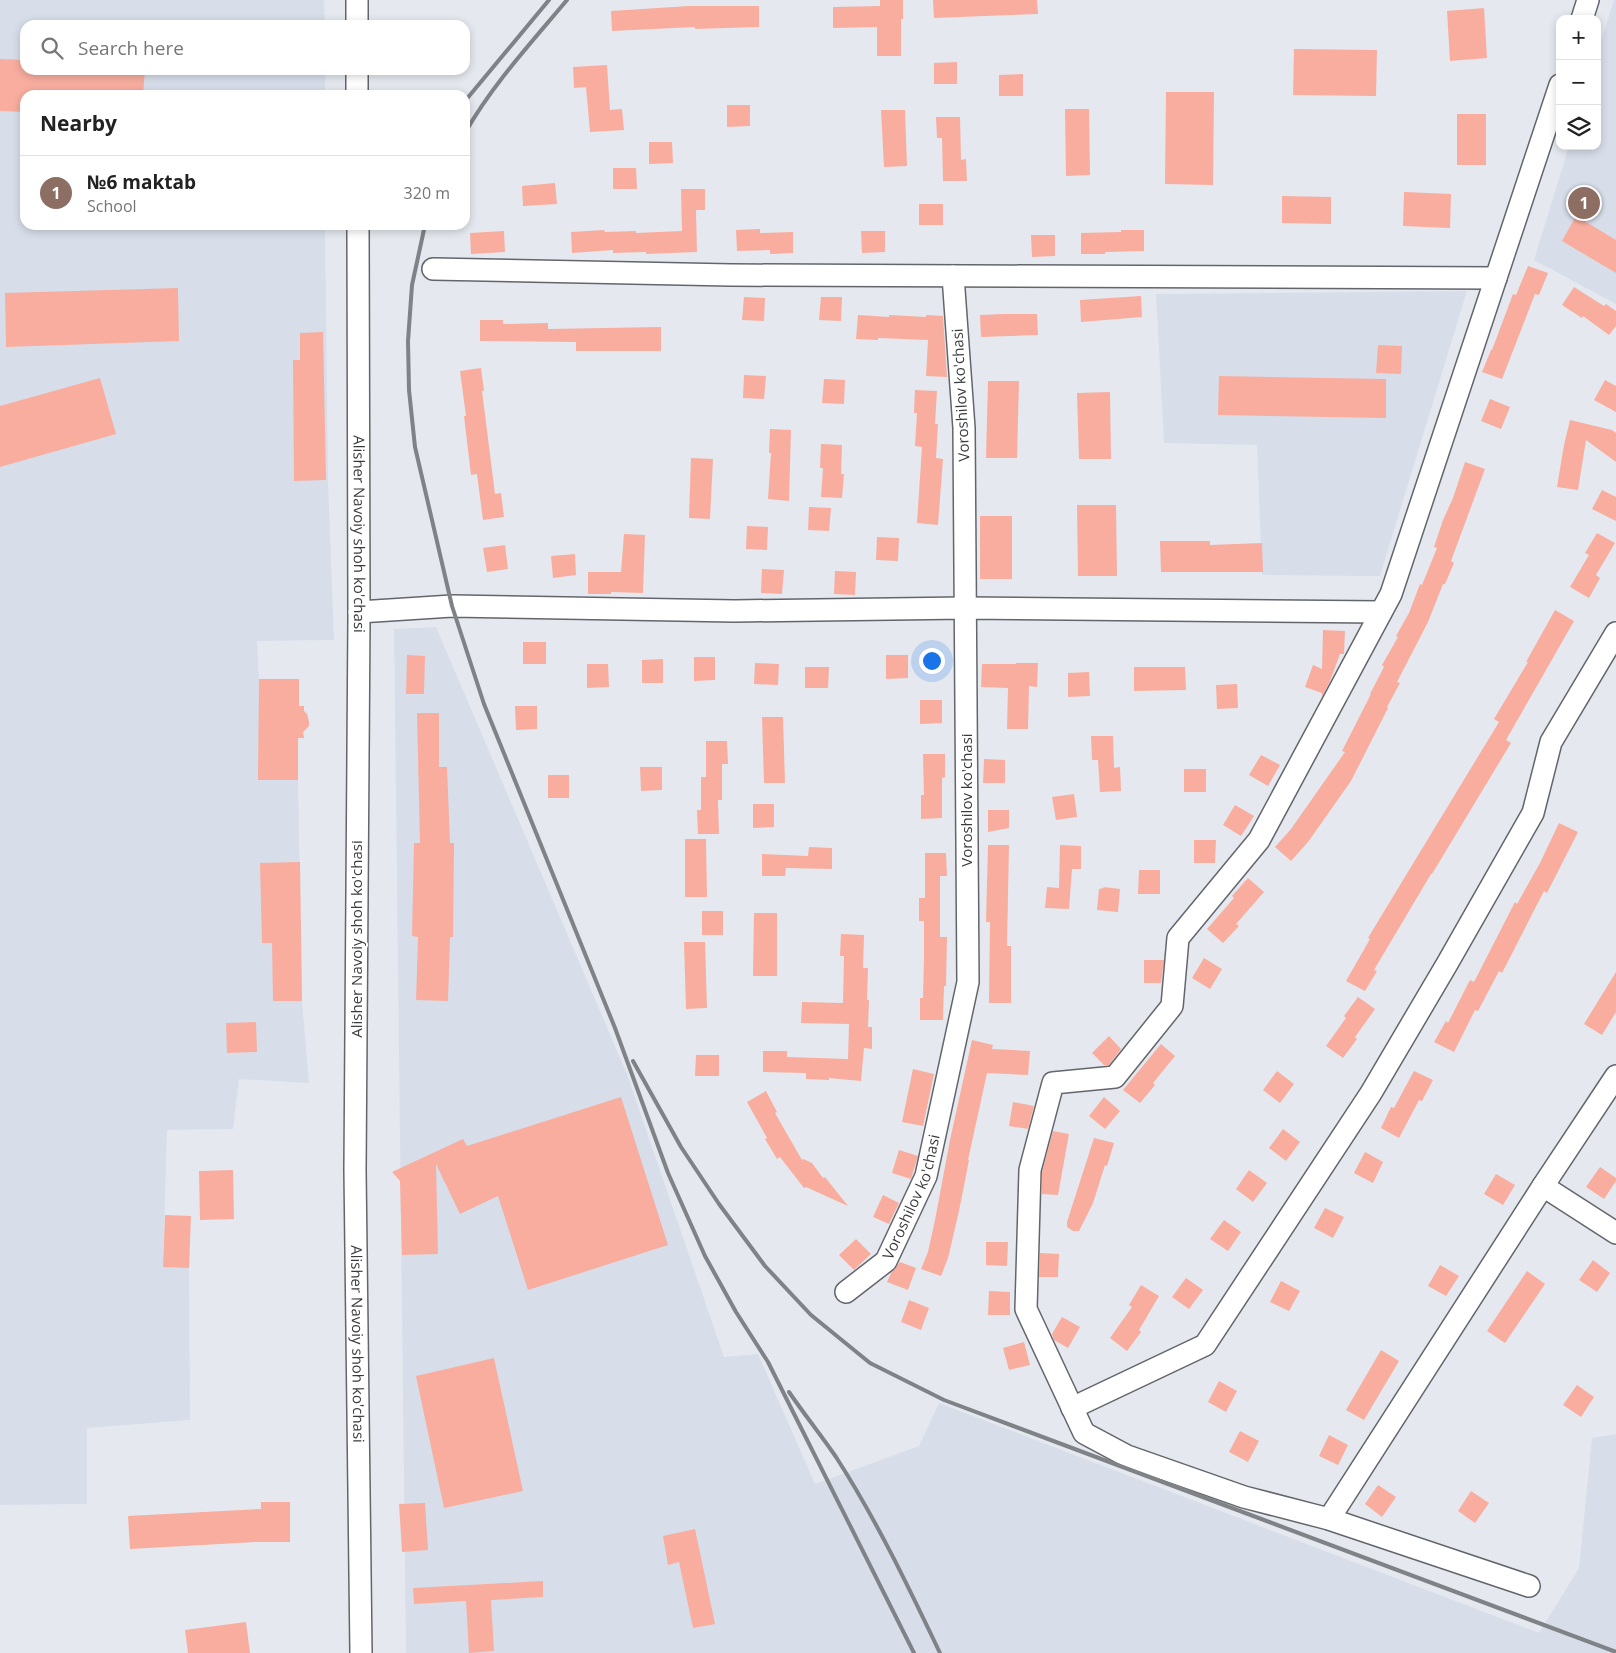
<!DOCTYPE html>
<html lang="en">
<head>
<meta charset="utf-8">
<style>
	body { margin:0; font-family:"Open Sans",sans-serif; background:#f6f6f6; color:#222 }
	.controls { position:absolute; right:15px; top:15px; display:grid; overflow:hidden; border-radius:10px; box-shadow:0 2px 8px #0003 }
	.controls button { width:45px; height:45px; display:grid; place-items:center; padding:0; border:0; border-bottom:1px solid #e0e0e0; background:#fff; color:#222; font:25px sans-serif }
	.you { position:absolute; left:931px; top:660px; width:18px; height:18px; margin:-12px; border:4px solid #fff; border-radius:50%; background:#1a73e8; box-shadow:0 0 0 8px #1a73e833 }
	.badge { display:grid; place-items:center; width:32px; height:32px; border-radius:50%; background:#2563eb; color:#fff; font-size:16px; font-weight:700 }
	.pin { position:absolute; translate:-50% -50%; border:2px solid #fff; box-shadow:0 1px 5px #0006 }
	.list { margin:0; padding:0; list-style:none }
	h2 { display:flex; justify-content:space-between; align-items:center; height:65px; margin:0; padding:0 20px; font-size:21px }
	h2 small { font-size:16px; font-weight:400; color:#767676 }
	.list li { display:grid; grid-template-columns:32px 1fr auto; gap:15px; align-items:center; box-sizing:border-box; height:75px; padding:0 20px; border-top:1px solid #e0e0e0 }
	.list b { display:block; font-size:19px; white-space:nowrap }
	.list p { margin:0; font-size:16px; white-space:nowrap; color:#767676 }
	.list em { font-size:16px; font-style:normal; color:#767676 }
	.icon { flex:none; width:28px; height:28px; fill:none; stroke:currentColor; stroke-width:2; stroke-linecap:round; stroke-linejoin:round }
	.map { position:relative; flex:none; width:1616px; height:1653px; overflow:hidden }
	.search { position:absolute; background:#fff; box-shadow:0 2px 8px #0003; left:20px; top:20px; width:450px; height:55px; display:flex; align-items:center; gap:12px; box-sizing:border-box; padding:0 18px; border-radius:15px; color:#767676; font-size:19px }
	.panel { position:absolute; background:#fff; box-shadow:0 2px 8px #0003; left:20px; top:90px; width:450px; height:140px; border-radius:15px }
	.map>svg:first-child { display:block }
</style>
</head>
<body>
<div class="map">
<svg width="1616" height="1653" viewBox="0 0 1616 1653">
	<rect width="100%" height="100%" fill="#e5e9ef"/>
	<g fill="#d7deea">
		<path d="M0 0H324L325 25H25V70H325V95H25V225H325L328 481 334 640 257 641 259 679H299V706H304V711L307 714 309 722V726L303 732 304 738H298V780L302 1001 309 1083 239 1079 233 1129 167 1130 163 1267 189 1268 190 1420 87 1428V1504L0 1505Z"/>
		<path d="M1614 0H1616V304L1534 260 1569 146H1597V54Z"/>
		<path d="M1467 291 1380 576 1262 575 1257 445 1164 443 1156 294Z"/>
		<path d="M436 627 627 1074 724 1357 758 1354 815 1484 919 1446 939 1403 1539 1633 1579 1568 1592 1438 1616 1434V1653H406L394 629Z"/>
	</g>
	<g fill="#f8ad9f">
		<path d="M880 0H903V19H901V56H877V27L833 28V7L880 6Z"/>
		<path d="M933 0H1037L1038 14 934 18Z"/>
		<path d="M689 6H759V27L695 29V27L612 31 611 11Z"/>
		<path d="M1484 8 1487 58 1450 61 1447 11Z"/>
		<path d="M1294 49 1377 50 1376 96 1293 95Z"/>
		<path d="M0 59 25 60V70H145L143 95H25V112L0 111Z"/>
		<path d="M957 62V84H934V63Z"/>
		<path d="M607 65 610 110 622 109 624 130 590 132 586 87 574 88 573 67Z"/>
		<path d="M1023 74V96H999V75Z"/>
		<path d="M1166 92H1214L1213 185 1165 184Z"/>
		<path d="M727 105H750V126L727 127Z"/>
		<path d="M1065 109H1089L1090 175 1066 176Z"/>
		<path d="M881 110H905L907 166 884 167Z"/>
		<rect x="1457" y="114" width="29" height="51"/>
		<path d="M936 117H960L961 160 966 159 967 181H943L942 138H937Z"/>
		<path d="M649 142H672L673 163 649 164Z"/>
		<path d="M613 168H636L637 189H613Z"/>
		<path d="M555 183 557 204 523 206 522 186Z"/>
		<path d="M681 189H705V210H696L697 252 646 254V252L613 253V250L572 253 571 232 604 230 605 232 636 231V233L682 231Z"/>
		<path d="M1404 192 1451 194 1450 228 1403 226Z"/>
		<path d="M1282 196 1331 197V224L1282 223Z"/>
		<rect x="919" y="204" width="24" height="21"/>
		<path d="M1576 216 1616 240V273L1562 241Z"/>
		<path d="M760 229V233L793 232V253L770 254V250L737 251 736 230Z"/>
		<path d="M1121 230H1144V251L1105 252V254H1081V233L1121 232Z"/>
		<path d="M504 231 505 252 471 254 470 233Z"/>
		<path d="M861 231H885V252L862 253Z"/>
		<path d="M1031 235H1055V256L1032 257Z"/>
		<path d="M1528 266 1548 273 1539 295 1535 294 1502 379 1482 372 1491 350H1492L1513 294 1516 295Z"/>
		<path d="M1574 287 1604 306 1606 304 1616 311V326L1609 335 1583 316 1582 318 1562 305Z"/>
		<path d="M178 288 179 341 6 347 5 293Z"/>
		<path d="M1141 296 1142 317 1081 322 1080 300Z"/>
		<path d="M744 297 765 298 764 321 742 320Z"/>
		<path d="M821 297H842L841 321 819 320Z"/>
		<path d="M1004 314H1037L1038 335 981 337 980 315Z"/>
		<path d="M858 315 889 317V315L926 317V315L943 316 947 377 926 376 928 340 878 338V340L856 339Z"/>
		<path d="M480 320H503V324L548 323V329L661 327V351H576V342L480 341Z"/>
		<path d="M323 332 326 480 294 481 293 360H300V333Z"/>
		<path d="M1378 345 1402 346 1401 374 1376 373Z"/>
		<path d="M481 368 484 391H482L495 494 501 493 504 517 483 520 477 474 471 475 464 416H466L460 371Z"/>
		<path d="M744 375 766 376 764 399 743 398Z"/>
		<path d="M1219 376 1386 379V418L1218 415Z"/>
		<path d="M100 378 116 434 0 467V406Z"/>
		<path d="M824 379 845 380 844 404 822 403Z"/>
		<path d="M1605 380 1616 386V412L1594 400Z"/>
		<path d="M988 381H1019L1017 458H986Z"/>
		<path d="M915 390 937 391 935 424H938L936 458 943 459 938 525 917 523 922 447 915 446 917 413H914Z"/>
		<path d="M1110 392 1111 459H1079L1077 393Z"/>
		<path d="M1490 399 1510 407 1501 429 1481 421Z"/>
		<path d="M1570 420 1612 430 1616 433V462L1586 440 1578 490 1557 487 1564 445Z"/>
		<path d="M770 429 791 430 789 501 768 499 771 453H769Z"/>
		<path d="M821 444 842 445 841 474H844L842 498 821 497 823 468H820Z"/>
		<path d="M691 458 713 459 710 519 689 518Z"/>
		<path d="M1465 462 1485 469 1451 561 1454 563 1445 584H1443L1428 622 1397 682 1400 683 1387 707 1388 708 1351 781 1308 842 1291 861 1275 847 1291 829 1345 752 1342 751 1371 694H1370L1384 667 1382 665 1398 637 1396 636 1409 613 1420 584 1422 585 1437 548 1434 547 1443 520 1453 498Z"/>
		<path d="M1602 490 1616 497V521L1592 509Z"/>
		<path d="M1077 505H1116L1117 576H1078Z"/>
		<path d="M809 507 831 508 829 531 808 530Z"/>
		<rect x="980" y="516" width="32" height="63"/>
		<path d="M747 526 768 527 767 550 746 549Z"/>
		<path d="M1597 533 1615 543 1596 575 1600 578 1589 598 1570 587 1589 555 1585 553Z"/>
		<path d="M624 534 645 535 643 593 611 592V594H588V572H621Z"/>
		<path d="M877 537 899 538 898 561 876 560Z"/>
		<path d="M1160 541H1210V545L1262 543 1263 572H1161Z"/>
		<path d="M505 545 508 569 487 572 483 548Z"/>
		<path d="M575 554 576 575 553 578 551 556Z"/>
		<path d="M762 569 784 570 782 594 761 593Z"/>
		<path d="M835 571 856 572 855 595 834 594Z"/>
		<path d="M1555 610 1574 621 1506 740 1511 743 1432 874H1431L1374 970 1377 971 1365 991 1346 981 1370 939 1368 938 1380 918 1499 722 1494 719 1528 662H1526Z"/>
		<path d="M1323 630 1345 631 1344 654H1340L1330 681 1322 697V693L1305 687 1313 665 1322 669Z"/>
		<rect x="523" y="642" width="23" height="22"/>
		<path d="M407 655 425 656 424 694H406Z"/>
		<path d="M886 655H908V678L886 679Z"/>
		<path d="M694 657H715V680L694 681Z"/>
		<path d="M663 659V683H642V660Z"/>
		<path d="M755 663 779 664 778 685 754 684Z"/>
		<path d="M1016 663H1038L1037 687 1029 686 1028 729H1007L1008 688 981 687 982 664H1016Z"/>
		<path d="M587 664H608L609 687 587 688Z"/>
		<path d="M805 667H829L828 688H805Z"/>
		<path d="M1134 667H1185L1186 690 1134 691Z"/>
		<path d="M1089 672 1090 696 1068 697V673Z"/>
		<path d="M259 679H299V706H304V711L307 714 309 722V726L303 732 304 738H298V780H258Z"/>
		<path d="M1237 684 1238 708 1217 709 1216 685Z"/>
		<path d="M920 700H942V723L920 724Z"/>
		<path d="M515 706H537V729L516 730Z"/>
		<path d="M417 713H439V767H447L450 843H454L453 937H450L448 1001 416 1000 418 937 412 936 414 843H420Z"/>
		<path d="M762 717H783L785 783H764Z"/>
		<path d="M1091 736H1113L1114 768 1120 767 1121 791 1100 792 1098 760H1092Z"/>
		<path d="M706 741H727L728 764H722V800H718L719 834H698L697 810H701V777H706Z"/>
		<path d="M923 754H945V777L942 778V818L921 819V795H924Z"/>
		<path d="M1261 755 1280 765 1268 786 1249 775Z"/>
		<path d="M984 759 1005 760V783H983Z"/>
		<path d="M640 767H662V790L641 791Z"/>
		<rect x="1184" y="769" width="22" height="23"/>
		<rect x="548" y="775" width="21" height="23"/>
		<path d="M1074 794 1077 817 1056 820 1052 797Z"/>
		<path d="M753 804H774V827L753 828Z"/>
		<path d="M1235 805 1254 816 1241 836 1223 825Z"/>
		<path d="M988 810H1009V828L988 832Z"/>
		<path d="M1559 823 1578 832 1547 893 1544 891 1502 973 1499 971 1478 1011 1475 1010 1454 1052 1434 1042 1446 1021 1448 1023 1470 980 1474 982 1515 902 1517 904 1540 863Z"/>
		<path d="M685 839H706L707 897H685Z"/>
		<path d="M1194 840H1216L1215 863H1194Z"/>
		<path d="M988 845H1009L1007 946H1011V1003H989L990 922H986Z"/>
		<path d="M1060 845 1081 846V869H1072L1069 909 1045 908 1047 887 1059 888Z"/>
		<path d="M809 847 832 848V869L786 868 785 876H762V854L808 856Z"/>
		<path d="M925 853H946L947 876H940V937H947L946 986H944L943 1020H920V998H923L924 958V921H919V898H925Z"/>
		<path d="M300 862 302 1001H273L272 943H262L260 863Z"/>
		<path d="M1139 870H1160V894H1138Z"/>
		<path d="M1248 878 1264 892 1236 924 1239 926 1223 943 1207 929 1234 898 1232 896Z"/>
		<path d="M1103 887 1120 889 1118 912 1097 910 1099 889 1104 888Z"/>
		<rect x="702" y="911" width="21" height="24"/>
		<path d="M754 913H777V976H753Z"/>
		<path d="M841 934 864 935 863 968H868L867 1000H869L868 1027H872V1049L864 1048 861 1081 829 1078V1080L806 1079V1073L763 1072V1051H787V1057L848 1059 849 1024 801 1023 802 1002 843 1003 844 956H840Z"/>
		<path d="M684 942H705L707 1008 686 1009Z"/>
		<path d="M1204 958 1222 969 1210 989 1192 978Z"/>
		<path d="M1144 960H1164L1161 983H1144Z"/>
		<path d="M1616 972V1012L1602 1035 1584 1024Z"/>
		<path d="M1358 997 1375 1009 1355 1037 1357 1039 1343 1058 1326 1046 1346 1018 1344 1016Z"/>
		<path d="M256 1022 257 1052 227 1053 226 1023Z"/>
		<path d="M1109 1036 1121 1049 1109 1065H1104L1092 1053Z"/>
		<path d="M972 1040 993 1045 992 1049 1030 1051 1028 1075 987 1073 968 1160H969L959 1211 948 1258 941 1276 921 1269 928 1252 935 1220 950 1140Z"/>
		<path d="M1161 1044 1175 1056 1153 1083 1155 1085 1140 1103 1123 1090Z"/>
		<path d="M696 1055H719V1076H695Z"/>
		<path d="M913 1069 934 1074 923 1126 902 1122Z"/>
		<path d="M1277 1071 1294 1084 1280 1103 1263 1090Z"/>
		<path d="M1414 1071 1433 1080 1422 1101 1419 1100 1399 1138 1381 1128 1391 1107 1394 1108Z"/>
		<path d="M766 1091 777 1112 775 1113 802 1160 803 1159 812 1163 823 1178 825 1177 848 1206 806 1187 804 1188 780 1157 777 1159 765 1139 767 1138 747 1102Z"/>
		<path d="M621 1097 668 1245 528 1290 498 1196 460 1214 436 1164 438 1254 402 1255 400 1181 392 1172 463 1139 467 1146Z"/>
		<path d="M1104 1097 1120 1111 1105 1129 1089 1116Z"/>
		<path d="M1013 1102 1034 1106 1028 1129 1009 1126Z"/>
		<path d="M1283 1129 1300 1142 1286 1161 1269 1148Z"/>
		<path d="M1053 1131 1069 1134 1058 1195 1042 1194V1172Z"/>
		<path d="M1094 1138 1114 1143 1107 1166 1105 1165 1093 1203 1079 1231H1073L1067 1227V1222Z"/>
		<path d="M899 1150 918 1156 911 1179 892 1173Z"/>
		<path d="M1365 1152 1383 1162 1373 1183 1354 1173Z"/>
		<path d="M1600 1167 1616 1178V1181L1604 1199 1586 1187Z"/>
		<path d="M233 1170 234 1219 200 1220 199 1171Z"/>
		<path d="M1249 1170 1267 1183 1253 1202 1236 1189Z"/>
		<path d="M1496 1174 1515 1185 1503 1205 1484 1194Z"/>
		<path d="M883 1195 899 1203 889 1224 873 1217Z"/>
		<path d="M1325 1208 1344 1217 1333 1238 1314 1228Z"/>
		<path d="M165 1215 191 1216 189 1268 163 1267Z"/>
		<path d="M1224 1220 1241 1232 1228 1251 1210 1239Z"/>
		<path d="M856 1239 871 1254 854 1270 839 1255Z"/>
		<path d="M986 1242H1008L1007 1266 986 1265Z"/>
		<path d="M1040 1253 1059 1254 1058 1277H1039Z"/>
		<path d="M1593 1260 1610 1273 1597 1292 1579 1280Z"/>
		<path d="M900 1262 916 1268 908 1290 887 1282 891 1273Z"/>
		<path d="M1440 1265 1459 1276 1446 1296 1428 1286Z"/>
		<path d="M1527 1271 1545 1284 1505 1343 1487 1331Z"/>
		<path d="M1186 1278 1203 1290 1189 1309 1172 1297Z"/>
		<path d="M1281 1281 1300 1291 1289 1311 1270 1302Z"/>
		<path d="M1141 1285 1159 1296 1139 1330 1141 1332 1127 1351 1110 1338 1132 1307 1129 1305Z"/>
		<path d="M989 1291 1010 1292V1315H988Z"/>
		<path d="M909 1300 929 1308 921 1330 901 1322Z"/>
		<path d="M1062 1317 1080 1327 1068 1348 1054 1340 1052 1334Z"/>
		<path d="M1024 1342 1030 1365 1009 1370 1003 1348Z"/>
		<path d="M1381 1350 1399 1361 1364 1420 1346 1410Z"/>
		<path d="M494 1358 523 1491 444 1508 416 1376Z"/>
		<path d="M1219 1381 1237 1391 1226 1412 1208 1402Z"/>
		<path d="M1577 1385 1594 1397 1581 1417 1563 1405Z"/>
		<path d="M1240 1431 1259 1441 1248 1462 1229 1452Z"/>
		<path d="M1329 1435 1348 1445 1338 1465 1319 1456Z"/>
		<path d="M1378 1485 1396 1497 1382 1517 1365 1504Z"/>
		<path d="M1471 1491 1489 1503 1475 1523 1458 1511Z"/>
		<path d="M261 1502H290V1542H256L130 1549 128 1516 261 1509Z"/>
		<path d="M425 1503 428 1550 402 1552 399 1504Z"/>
		<path d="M695 1529 715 1624 693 1628 679 1562 668 1565 663 1536Z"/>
		<path d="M543 1581V1597L491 1600 494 1651 469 1653 466 1601 414 1604 413 1588Z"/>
		<path d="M246 1622 250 1653H188L185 1630Z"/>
	</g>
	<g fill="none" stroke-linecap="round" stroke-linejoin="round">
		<defs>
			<g id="minor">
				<path d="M357 0V25"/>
				<path d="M1582 19 1588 0"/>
				<path d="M357 70V95"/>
				<path id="s1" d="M358 225 359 617 355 1170 361 1653"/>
				<path d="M433 269 731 275 1496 278"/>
				<path d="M359 612 452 606 735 611 965 608 1381 612"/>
				<path d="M1543 1186 1616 1233"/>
				<path id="s2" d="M846 1292 886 1261 926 1176 968 982 964 428 953 276"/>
				<path d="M1072 1408 1205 1345 1371 1093 1447 964 1533 813 1551 742 1616 633"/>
				<path d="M1329 1519 1543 1186 1616 1076"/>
				<path d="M1529 1586 1329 1519 1244 1497 1127 1456 1084 1433 1026 1309 1030 1170 1053 1083 1115 1077 1172 1006 1178 938 1259 840 1391 594 1560 85"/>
			</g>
		</defs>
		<use href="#minor" stroke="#62656b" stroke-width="24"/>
		<use href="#minor" stroke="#fff" stroke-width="21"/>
		<g stroke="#7f8286" stroke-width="4">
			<path d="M465 101 549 0"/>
			<path d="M465 133C492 85 531 43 567 0"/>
			<path d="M425 225 412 285 408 341 409 390 415 447 452 606 484 704 615 1028 668 1173 705 1256 736 1312 768 1362 914 1653"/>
			<path d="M633 1061 681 1147 719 1204 765 1266 811 1315 870 1363 944 1400 1616 1652"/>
			<path d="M789 1392C804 1414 821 1435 836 1457 876 1519 908 1586 940 1653"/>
		</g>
	</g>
	<g text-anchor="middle" stroke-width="4" stroke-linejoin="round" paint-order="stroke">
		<g font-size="15" fill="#383a3c" stroke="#fff">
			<text transform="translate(961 395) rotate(-93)" y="5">Voroshilov ko'chasi</text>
			<text dy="5" stroke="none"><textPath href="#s1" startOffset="309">Alisher Navoiy shoh ko'chasi</textPath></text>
			<text transform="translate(967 800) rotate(-90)" y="5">Voroshilov ko'chasi</text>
			<text transform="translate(357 939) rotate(-90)" y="5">Alisher Navoiy shoh ko'chasi</text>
			<text dy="5" stroke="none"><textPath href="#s2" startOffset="120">Voroshilov ko'chasi</textPath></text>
			<text dy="5" stroke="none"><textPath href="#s1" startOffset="1119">Alisher Navoiy shoh ko'chasi</textPath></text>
		</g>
	</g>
</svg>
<div class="controls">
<button>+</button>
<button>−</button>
<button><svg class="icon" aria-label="layers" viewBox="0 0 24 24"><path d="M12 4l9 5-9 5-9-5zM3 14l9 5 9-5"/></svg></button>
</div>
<div class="you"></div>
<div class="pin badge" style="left:1584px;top:203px;background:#8d6e63">1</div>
<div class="search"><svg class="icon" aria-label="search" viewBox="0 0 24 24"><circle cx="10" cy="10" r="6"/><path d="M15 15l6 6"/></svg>Search here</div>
<section class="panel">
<h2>Nearby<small></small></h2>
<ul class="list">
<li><span class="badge" style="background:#8d6e63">1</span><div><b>№6 maktab</b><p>School</p></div><em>320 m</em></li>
</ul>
</section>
</div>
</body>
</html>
